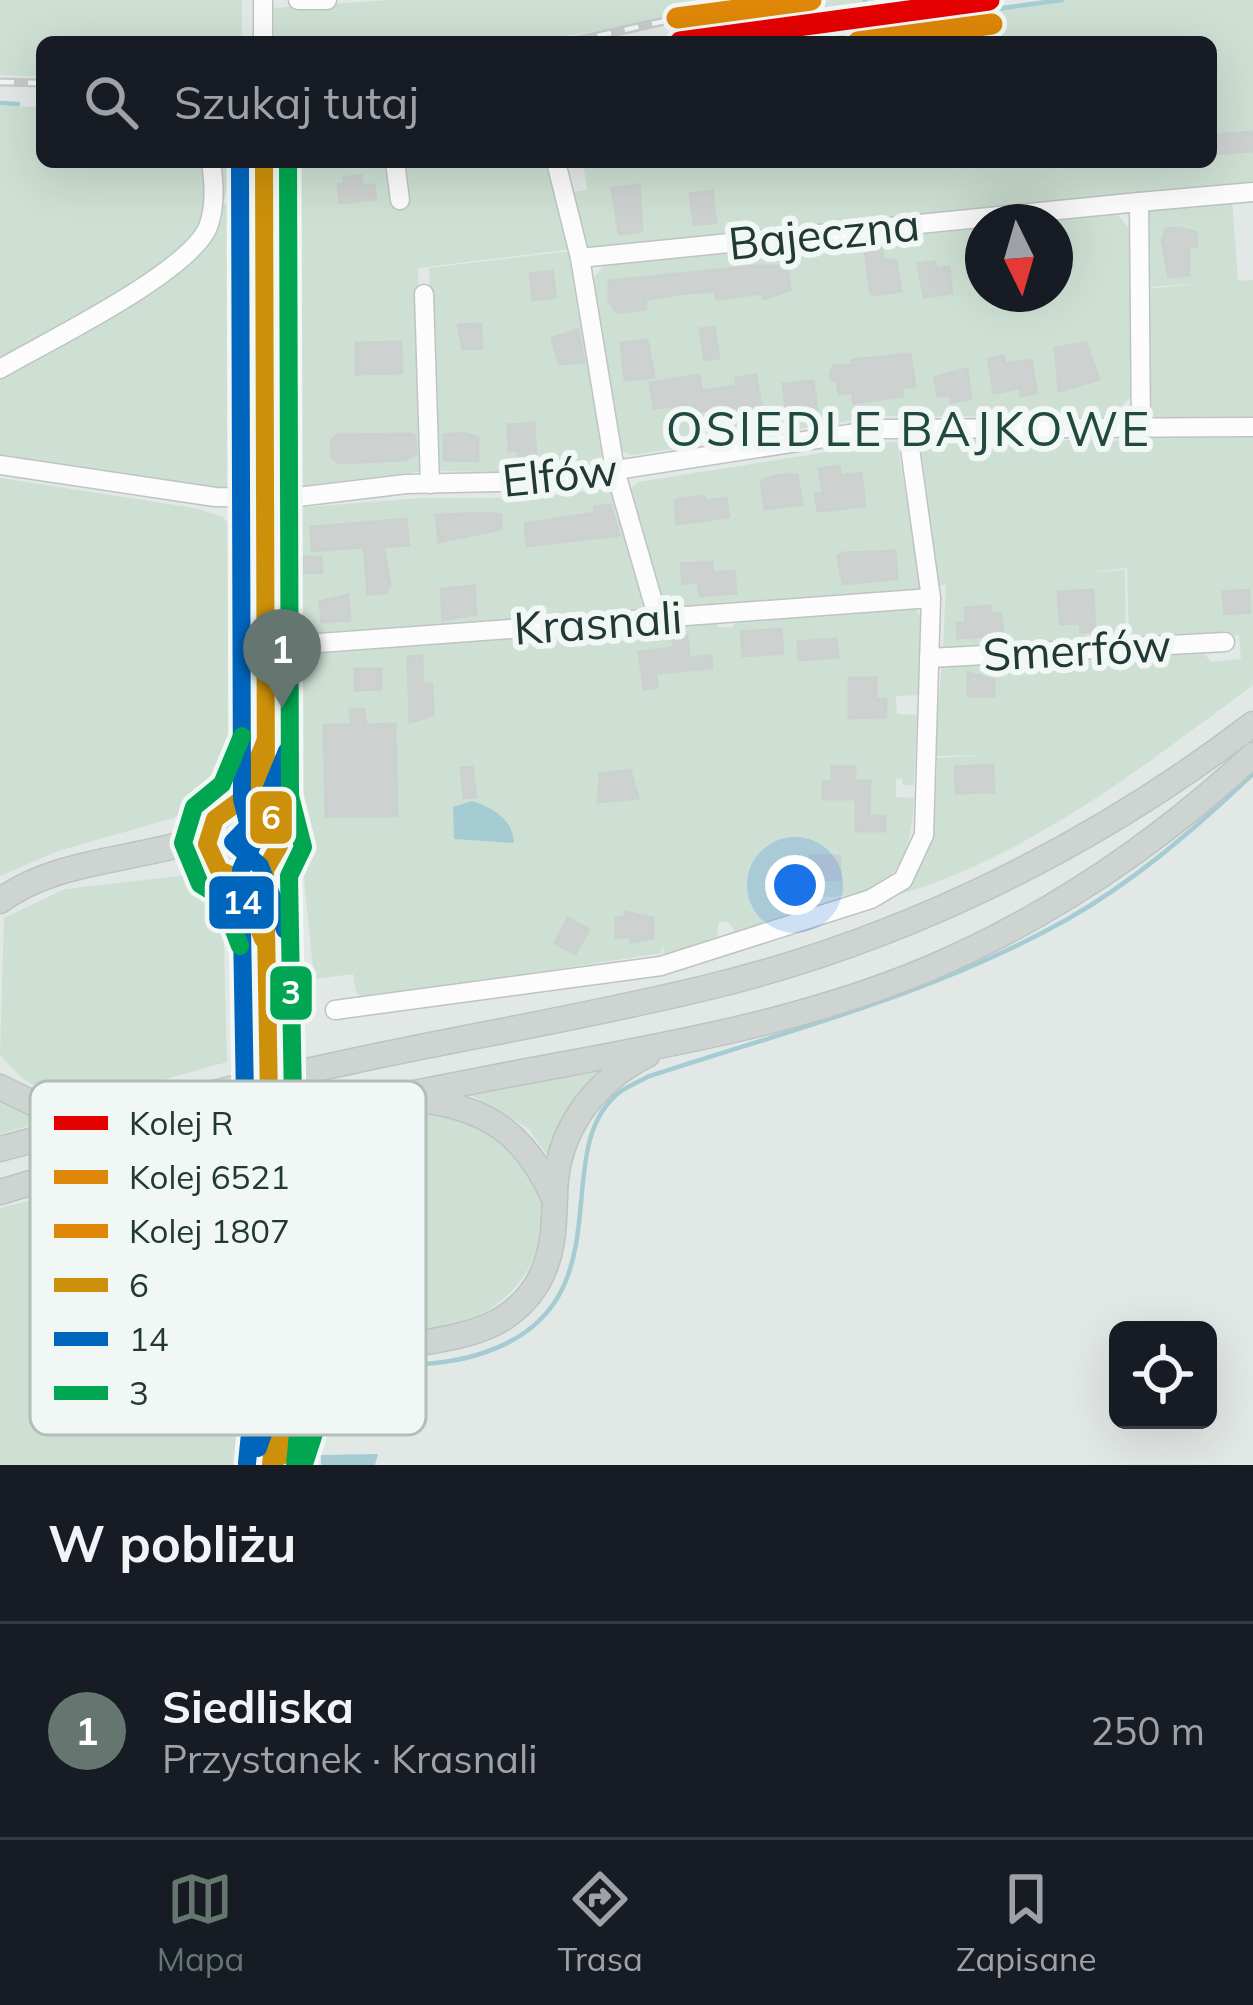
<!DOCTYPE html>
<html lang="pl">
<head>
<meta charset="utf-8">
<style>
	body { margin:0; font-family:Mulish,sans-serif; background:#242831; color:#f1f3f6 }
	.controls { position:absolute; right:36px; bottom:36px; display:grid; overflow:hidden; border-radius:18px; box-shadow:0 12px 48px #0002 }
	.controls button { width:108px; height:108px; display:grid; place-items:center; padding:0; border:0; border-bottom:3px solid #363941; background:#171b24; color:#f1f3f6; font:60px sans-serif }
	.compass { position:absolute; left:965px; top:204px; width:108px; height:108px; border-radius:50%; background:#171b24; box-shadow:0 12px 48px #0002; rotate:175deg }
	.you { position:absolute; left:795px; top:885px; width:42px; height:42px; margin:-30px; border:9px solid #fff; border-radius:50%; background:#1a73e8; box-shadow:0 0 0 18px #1a73e833 }
	.badge { display:grid; place-items:center; width:78px; height:78px; border-radius:50%; background:#657671; color:#fff; font-size:39px; font-weight:700 }
	.pin { position:absolute; translate:-50% -99px; filter:drop-shadow(0 3px 6px #0008) }
	.pin::after { content:''; position:absolute; top:63px; width:42px; height:36px; background:inherit; clip-path:polygon(0 0,100% 0,50% 100%) }
	.list { margin:0; padding:0; list-style:none }
	h2 { display:flex; justify-content:space-between; align-items:center; height:156px; margin:0; padding:0 48px; font-size:51px }
	h2 small { font-size:39px; font-weight:400; color:#9ea1a6 }
	.list li { display:grid; grid-template-columns:78px 1fr auto; gap:36px; align-items:center; box-sizing:border-box; height:216px; padding:0 48px; border-top:3px solid #363941 }
	.list b { display:block; font-size:45px; white-space:nowrap }
	.list p { margin:0; font-size:39px; white-space:nowrap; color:#9ea1a6 }
	.list em { font-size:39px; font-style:normal; color:#9ea1a6 }
	.icon { flex:none; width:66px; height:66px; fill:none; stroke:currentColor; stroke-width:2; stroke-linecap:round; stroke-linejoin:round }
	.map { position:relative; flex:none; width:1253px; height:1465px; overflow:hidden }
	.search { position:absolute; background:#171b24; box-shadow:0 12px 48px #0002; left:36px; right:36px; top:36px; height:132px; display:flex; align-items:center; gap:30px; box-sizing:border-box; padding:0 42px; border-radius:18px; color:#9ea1a6; font-size:45px }
	.sheet { height:372px; background:#171b24 }
	nav { display:flex; justify-content:space-around; align-items:center; box-sizing:border-box; height:168px; border-top:3px solid #363941; background:#171b24; font-size:33px; color:#9ea1a6 }
	nav a { display:grid; justify-items:center; gap:6px }
	nav .on { color:#657671 }
	.map>svg:first-child { display:block }
</style>
</head>
<body>
<div class="map">
<svg width="1253" height="1465" viewBox="0 0 1253 1465">
	<rect width="100%" height="100%" fill="#e2e8e5"/>
	<g fill="#cde0d3">
		<path d="M0 0H242V42H42V77L0 75Z"/>
		<path d="M388 0H740L644 24 528 42H274V8Z"/>
		<path d="M781 0H938L664 37Z"/>
		<path d="M1044 0H1253V185L587 247 573 192 587 190 583 162H1211V42H735Z"/>
		<path d="M0 106 42 107V162H242V181L227 189 223 203 243 205 244 220 246 465 233 489 0 458Z"/>
		<path d="M274 162H550L572 249 418 268 424 471 284 488 276 481 274 206 300 207 293 187 274 182Z"/>
		<path d="M1232 200 1238 281 1253 280V422H1152L1146 409 1147 289 1206 283 1149 287 1147 212 1153 207Z"/>
		<path d="M1116 213 1131 230V397L1110 417 881 416 632 455 621 451 594 278 605 263 983 227V294H1055V222H1034Z"/>
		<path d="M570 251 604 454C581 478 472 471 437 471L429 268Z"/>
		<path d="M1253 431V685C1141 768 1033 854 898 895 937 860 936 806 937 758L989 755 934 756 942 664 1202 652 1212 662 1241 659 1239 635 1129 640 1127 568 1084 573 1125 570 1126 641 943 651 946 585H939L921 451 933 438 1136 441 1138 436Z"/>
		<path d="M897 441 921 589 662 610 628 491 638 482Z"/>
		<path d="M0 478 195 508 222 517 237 532 241 723 235 758 211 793 177 817 58 851 0 876Z"/>
		<path d="M599 489 615 493 648 611 289 641V513L294 508 422 498H532Z"/>
		<path d="M913 605 921 617 918 695 896 696 897 714 917 715 914 785H902V778L896 779V797L914 798C910 895 867 899 786 897L785 915 736 932 728 922H719L716 940 664 954 663 943 662 953 364 999 356 992 353 974 314 979 291 746 290 650 297 649 298 656 711 620 719 627H732L741 616Z"/>
		<circle cx="243" cy="844" r="25"/>
		<path d="M189 875 223 910 227 1062C175 1075 75 1113 27 1081 17 1075 8 1063 0 1055L4 918 65 889Z"/>
		<path d="M603 1070 578 1098 550 1159 528 1128 469 1094Z"/>
		<path d="M0 1097 51 1120 0 1134Z"/>
		<path d="M418 1113C438 1114 462 1114 480 1124 585 1179 550 1305 440 1330 421 1334 396 1342 377 1337 361 1332 320 1295 303 1283L289 1208 290 1138Z"/>
		<path d="M258 1145 269 1327 260 1364 269 1384 262 1403 251 1404V1196L240 1189 235 1465H0V1208Z"/>
	</g>
	<g fill="#a6ccd3">
		<path d="M472 801C493 808 513 819 514 843L454 839 453 807Z"/>
		<path d="M378 1454 375 1465H321V1455Z"/>
	</g>
	<g fill="none" stroke-linecap="round" stroke-linejoin="round">
		<g stroke="#a6ccd3" stroke-width="4.5">
			<path d="M703 29 862 7 865 1"/>
			<path d="M754 42 1062 0"/>
			<path d="M0 103 18 104"/>
			<path d="M392 1368C422 1364 454 1363 483 1353 628 1305 548 1157 615 1096 623 1088 637 1083 647 1077 790 1030 934 994 1066 920 1135 881 1196 828 1253 774"/>
		</g>
	</g>
	<g fill="#cdd1d0" stroke="#cbd1ce" stroke-width="3">
		<path d="M1253 132V151L1211 154V135Z"/>
		<path d="M361 176 362 186 374 185 376 199 340 203 338 185 345 184 344 178Z"/>
		<path d="M639 185 642 231 619 234 612 188Z"/>
		<path d="M712 191 716 223 694 225 690 194Z"/>
		<path d="M1177 228 1196 232 1197 246H1189V275L1169 277 1162 240 1166 229Z"/>
		<path d="M1063 241 1067 275 1055 276V242Z"/>
		<path d="M882 249 883 259 896 261 901 291 876 295 871 293 865 252Z"/>
		<path d="M935 262 936 269 949 267 952 293 924 297 918 264Z"/>
		<path d="M755 266H787L790 290 763 299V293L716 299 715 291 677 294 645 300 646 309 617 313 609 301V281Z"/>
		<path d="M552 271 556 297 533 300 530 274Z"/>
		<path d="M481 324 482 348 463 349 458 325Z"/>
		<path d="M714 327 719 358 705 360 700 329Z"/>
		<path d="M578 330 584 362 559 364 552 338Z"/>
		<path d="M647 340 654 377 625 380 621 343Z"/>
		<path d="M401 342 402 373 356 374V343Z"/>
		<path d="M1086 343 1099 379 1059 391 1055 348Z"/>
		<path d="M910 354 915 386 902 388 903 396 854 403 852 392 839 394 837 382 830 378 833 366 853 365 852 360Z"/>
		<path d="M1004 356 1005 364 1031 360 1037 393 1021 396 1020 388 994 393 988 359Z"/>
		<path d="M967 369 971 399 951 402 950 395 938 396 935 377Z"/>
		<path d="M699 375 702 391 737 386 736 378 756 375 762 415 741 418 740 410 726 412 725 407 695 412 694 404 654 408 650 383Z"/>
		<path d="M813 381 817 410 795 412 794 406 786 407 783 384Z"/>
		<path d="M534 423 536 461 518 462V450L509 451 508 425Z"/>
		<path d="M462 433 478 437V461L444 460V435Z"/>
		<path d="M337 435 410 434 415 436 416 454 405 460 339 463 332 458 331 441Z"/>
		<path d="M839 466 841 476 861 473 865 506 818 511 815 494 823 493 819 469Z"/>
		<path d="M778 475H797L802 504 765 509 761 481Z"/>
		<path d="M704 496 705 501 726 498 729 517 677 524 675 500Z"/>
		<path d="M610 505 619 535 527 546 525 524 595 513 594 507Z"/>
		<path d="M493 513 501 515V529L439 542 436 515Z"/>
		<path d="M406 519 409 545 383 547 390 584 386 592 368 594 364 547 312 551 311 527Z"/>
		<path d="M895 551 897 579 843 584 838 556 843 553Z"/>
		<path d="M301 557H321L322 572 302 573Z"/>
		<path d="M712 562 713 573 734 571 736 593 700 596 698 582 683 584 681 564Z"/>
		<path d="M474 586 476 614 443 620 441 589Z"/>
		<path d="M1093 590 1095 631 1081 632 1080 623 1060 624 1058 592Z"/>
		<path d="M1249 590 1250 612 1225 614 1223 592Z"/>
		<path d="M348 595 350 620 322 622 320 602Z"/>
		<path d="M990 606 991 614H1001L1003 635 958 638 957 623H966L965 608Z"/>
		<path d="M781 629 783 653 743 656 741 632Z"/>
		<path d="M687 636 689 658 711 656 712 668 656 673 657 687 644 689 639 652 674 648 673 637Z"/>
		<path d="M836 639 838 657 799 660 798 642Z"/>
		<path d="M422 656 423 684H432L433 715 410 722 408 657Z"/>
		<path d="M355 669H381V689L355 690Z"/>
		<path d="M968 673 994 680V696H968Z"/>
		<path d="M849 678H876V699H886V717L849 718Z"/>
		<path d="M364 709 366 725 395 724 397 816H326L324 725H351L350 710Z"/>
		<path d="M993 765 994 792 956 793 955 767Z"/>
		<path d="M472 767 476 797 464 798 461 768Z"/>
		<path d="M832 767H855V781H870L869 816H885V831H856V799H823V782H832Z"/>
		<path d="M630 770 638 798 598 802 600 774Z"/>
		<path d="M810 856H840V880L809 879Z"/>
		<path d="M625 912 653 918V938L631 942V937H616V918L625 917Z"/>
		<path d="M568 918 589 930 575 954 555 943Z"/>
	</g>
	<g fill="none" stroke-linecap="round" stroke-linejoin="round">
		<defs>
			<g id="minor">
				<path d="M263 0V42"/>
				<path d="M298 0H327"/>
				<path d="M264 162 266 815"/>
				<path d="M395 162 400 200"/>
				<path d="M556 162 580 258 615 470 658 619"/>
				<path d="M1139 202 1253 192"/>
				<path d="M580 258 1139 202 1141 429"/>
				<path d="M424 294 430 484"/>
				<path d="M0 369C46 342 189 273 208 227 216 207 214 182 211 162"/>
				<path d="M0 465 215 497 289 498 406 484 545 481 882 429 1253 427"/>
				<path d="M265 647 931 598"/>
				<path d="M929 658 1225 642"/>
				<path d="M235 808 261 752"/>
				<path d="M335 1010 661 966 871 899 903 880 924 835 931 598 907 427"/>
				<path d="M240 1408H247"/>
			</g>
			<g id="major">
				<circle cx="243" cy="843" r="36"/>
				<path d="M265 870 270 1021"/>
				<path d="M0 901C57 858 141 861 207 836"/>
				<path d="M0 1087 49 1111 97 1117"/>
				<path d="M421 1100C488 1108 525 1135 553 1196"/>
				<path d="M0 1149C117 1118 234 1086 353 1061 474 1035 597 1015 717 985 910 937 1095 845 1253 724"/>
				<path d="M270 1170 279 1329"/>
				<path d="M0 1192C162 1143 330 1109 496 1077 642 1049 790 1027 928 969 1050 917 1156 845 1253 755"/>
				<circle cx="305" cy="1355" r="36"/>
				<path d="M338 1371C398 1327 491 1359 537 1284 554 1255 554 1227 555 1195 556 1132 592 1083 647 1055"/>
				<path d="M271 1465 275 1377"/>
			</g>
		</defs>
		<use href="#minor" stroke="#bfc4c2" stroke-width="21"/>
		<use href="#major" stroke="#bcc4c1" stroke-width="27"/>
		<use href="#minor" stroke="#fbfcfb" stroke-width="18"/>
		<use href="#major" stroke="#ced4d2" stroke-width="24"/>
		<defs>
			<g id="rail">
				<path d="M570 42 760 0"/>
				<path d="M0 82 42 83"/>
			</g>
		</defs>
		<use href="#rail" stroke="#c6cac9" stroke-width="9"/>
		<use href="#rail" stroke="#f0f7f4" stroke-width="4.5" stroke-dasharray="14" stroke-linecap="butt"/>
		<defs>
			<path id="major-bridge" d="M270 1021V1170"/>
		</defs>
		<use href="#major-bridge" stroke="#bcc4c1" stroke-width="27" stroke-linecap="butt"/>
		<use href="#major-bridge" stroke="#ced4d2" stroke-width="24"/>
		<defs>
			<g id="bus-1">
				<path d="M264 162 266 799 279 846 265 870 271 1214 280 1318 268 1358 278 1392 271 1465"/>
				<path d="M263 939 240 879 219 870 207 844 215 819 242 799 265 742"/>
				<path d="M279 1260 299 1307 332 1331 341 1355 332 1379 300 1399 281 1456"/>
			</g>
			<g id="bus-2">
				<path d="M240 162 242 799 253 843 241 870 247 1214 256 1315 244 1356 254 1394 247 1463"/>
				<path d="M285 930 260 866 233 842 262 812 287 751"/>
				<path d="M257 1269 279 1321 315 1355 279 1387 258 1448"/>
			</g>
			<g id="bus-3">
				<path d="M288 162 290 796 303 847 289 876 295 1213 304 1318 293 1358 302 1392 295 1465"/>
				<path d="M240 946 221 897 200 884 183 843 194 807 222 784 242 736"/>
				<path d="M301 1251 318 1291 352 1318 365 1354 351 1393 320 1415 304 1464"/>
			</g>
		</defs>
		<use href="#bus-1" stroke="#f0f7f4" stroke-width="27"/>
		<use href="#bus-2" stroke="#f0f7f4" stroke-width="27"/>
		<use href="#bus-3" stroke="#f0f7f4" stroke-width="27"/>
		<use href="#bus-1" stroke="#cc900a" stroke-width="18"/>
		<use href="#bus-2" stroke="#0065bd" stroke-width="18"/>
		<use href="#bus-3" stroke="#00a651" stroke-width="18"/>
		<defs>
			<path id="rail-1" d="M680 42 989 0"/>
			<path id="rail-2" d="M858 42 992 24"/>
			<path id="rail-3" d="M677 18 811 0"/>
		</defs>
		<use href="#rail-1" stroke="#f0f7f4" stroke-width="30"/>
		<use href="#rail-2" stroke="#f0f7f4" stroke-width="30"/>
		<use href="#rail-3" stroke="#f0f7f4" stroke-width="30"/>
		<use href="#rail-1" stroke="#e50000" stroke-width="21"/>
		<use href="#rail-2" stroke="#de8708" stroke-width="21"/>
		<use href="#rail-3" stroke="#de8708" stroke-width="21"/>
	</g>
	<g text-anchor="middle" stroke-width="12" stroke-linejoin="round" paint-order="stroke">
		<g font-size="45" fill="#223933" stroke="#f0f7f4">
			<text transform="translate(824 234) rotate(-6)" y="16">Bajeczna</text>
			<text transform="translate(560 475) rotate(-6)" y="16">Elfów</text>
			<text transform="translate(598 623) rotate(-4)" y="16">Krasnali</text>
			<text transform="translate(1077 650) rotate(-3)" y="16">Smerfów</text>
		</g>
		<g font-size="48" letter-spacing="3" fill="#204940" stroke="#f0f7f4">
			<text x="909" y="446">OSIEDLE BAJKOWE</text>
		</g>
	</g>
	<rect x="30" y="1081" width="396" height="354" rx="18" fill="#f0f7f4" stroke="#b2beba" stroke-width="3"/>
	<rect x="54" y="1116" width="54" height="14" fill="#e50000"/>
	<rect x="54" y="1170" width="54" height="14" fill="#de8708"/>
	<rect x="54" y="1224" width="54" height="14" fill="#de8708"/>
	<rect x="54" y="1278" width="54" height="14" fill="#cc900a"/>
	<rect x="54" y="1332" width="54" height="14" fill="#0065bd"/>
	<rect x="54" y="1386" width="54" height="14" fill="#00a651"/>
	<g font-size="33" fill="#223933">
		<text x="129" y="1135">Kolej R</text>
		<text x="129" y="1189">Kolej 6521</text>
		<text x="129" y="1243">Kolej 1807</text>
		<text x="129" y="1297">6</text>
		<text x="129" y="1351">14</text>
		<text x="129" y="1405">3</text>
	</g>
	<g stroke="#f0f7f4" stroke-width="4.5">
		<rect x="248" y="789" width="46" height="57" rx="12" fill="#cc900a"/>
		<rect x="207" y="874" width="69" height="57" rx="12" fill="#0065bd"/>
		<rect x="268" y="964" width="46" height="58" rx="12" fill="#00a651"/>
	</g>
	<g font-size="33" text-anchor="middle" font-weight="bold" fill="#fff">
		<text x="271" y="829">6</text>
		<text x="242" y="914">14</text>
		<text x="291" y="1004">3</text>
	</g>
</svg>
<div class="controls">
<button><svg class="icon" aria-label="locate" viewBox="0 0 24 24"><circle cx="12" cy="12" r="6"/><path d="M12 2v4M12 18v4M2 12h4M18 12h4"/></svg></button>
</div>
<svg class="compass" viewBox="-18 -18 36 36"><path d="M0-13l5 13h-10z" fill="#e53935"/><path d="M0 13l5-13h-10z" fill="#9ea1a6"/></svg>
<div class="you"></div>
<div class="pin badge" style="left:282px;top:708px">1</div>
<div class="search"><svg class="icon" aria-label="search" viewBox="0 0 24 24"><circle cx="10" cy="10" r="6"/><path d="M15 15l6 6"/></svg>Szukaj tutaj</div>
</div>
<section class="sheet">
<h2>W pobliżu<small></small></h2>
<ul class="list">
<li><span class="badge">1</span><div><b>Siedliska</b><p>Przystanek · Krasnali</p></div><em>250 m</em></li>
</ul>
</section>
<nav>
<a class="on"><svg class="icon" aria-label="map" viewBox="0 0 24 24"><path d="M3 6l6-2 6 2 6-2v14l-6 2-6-2-6 2zM9 4v14M15 6v14"/></svg>Mapa</a>
<a><svg class="icon" aria-label="directions" viewBox="0 0 24 24"><path d="M12 3l9 9-9 9-9-9zM9 14v-3h6M13 9l2 2-2 2"/></svg>Trasa</a>
<a><svg class="icon" aria-label="saved" viewBox="0 0 24 24"><path d="M7 4h10v16l-5-4-5 4z"/></svg>Zapisane</a>
</nav>
</body>
</html>
